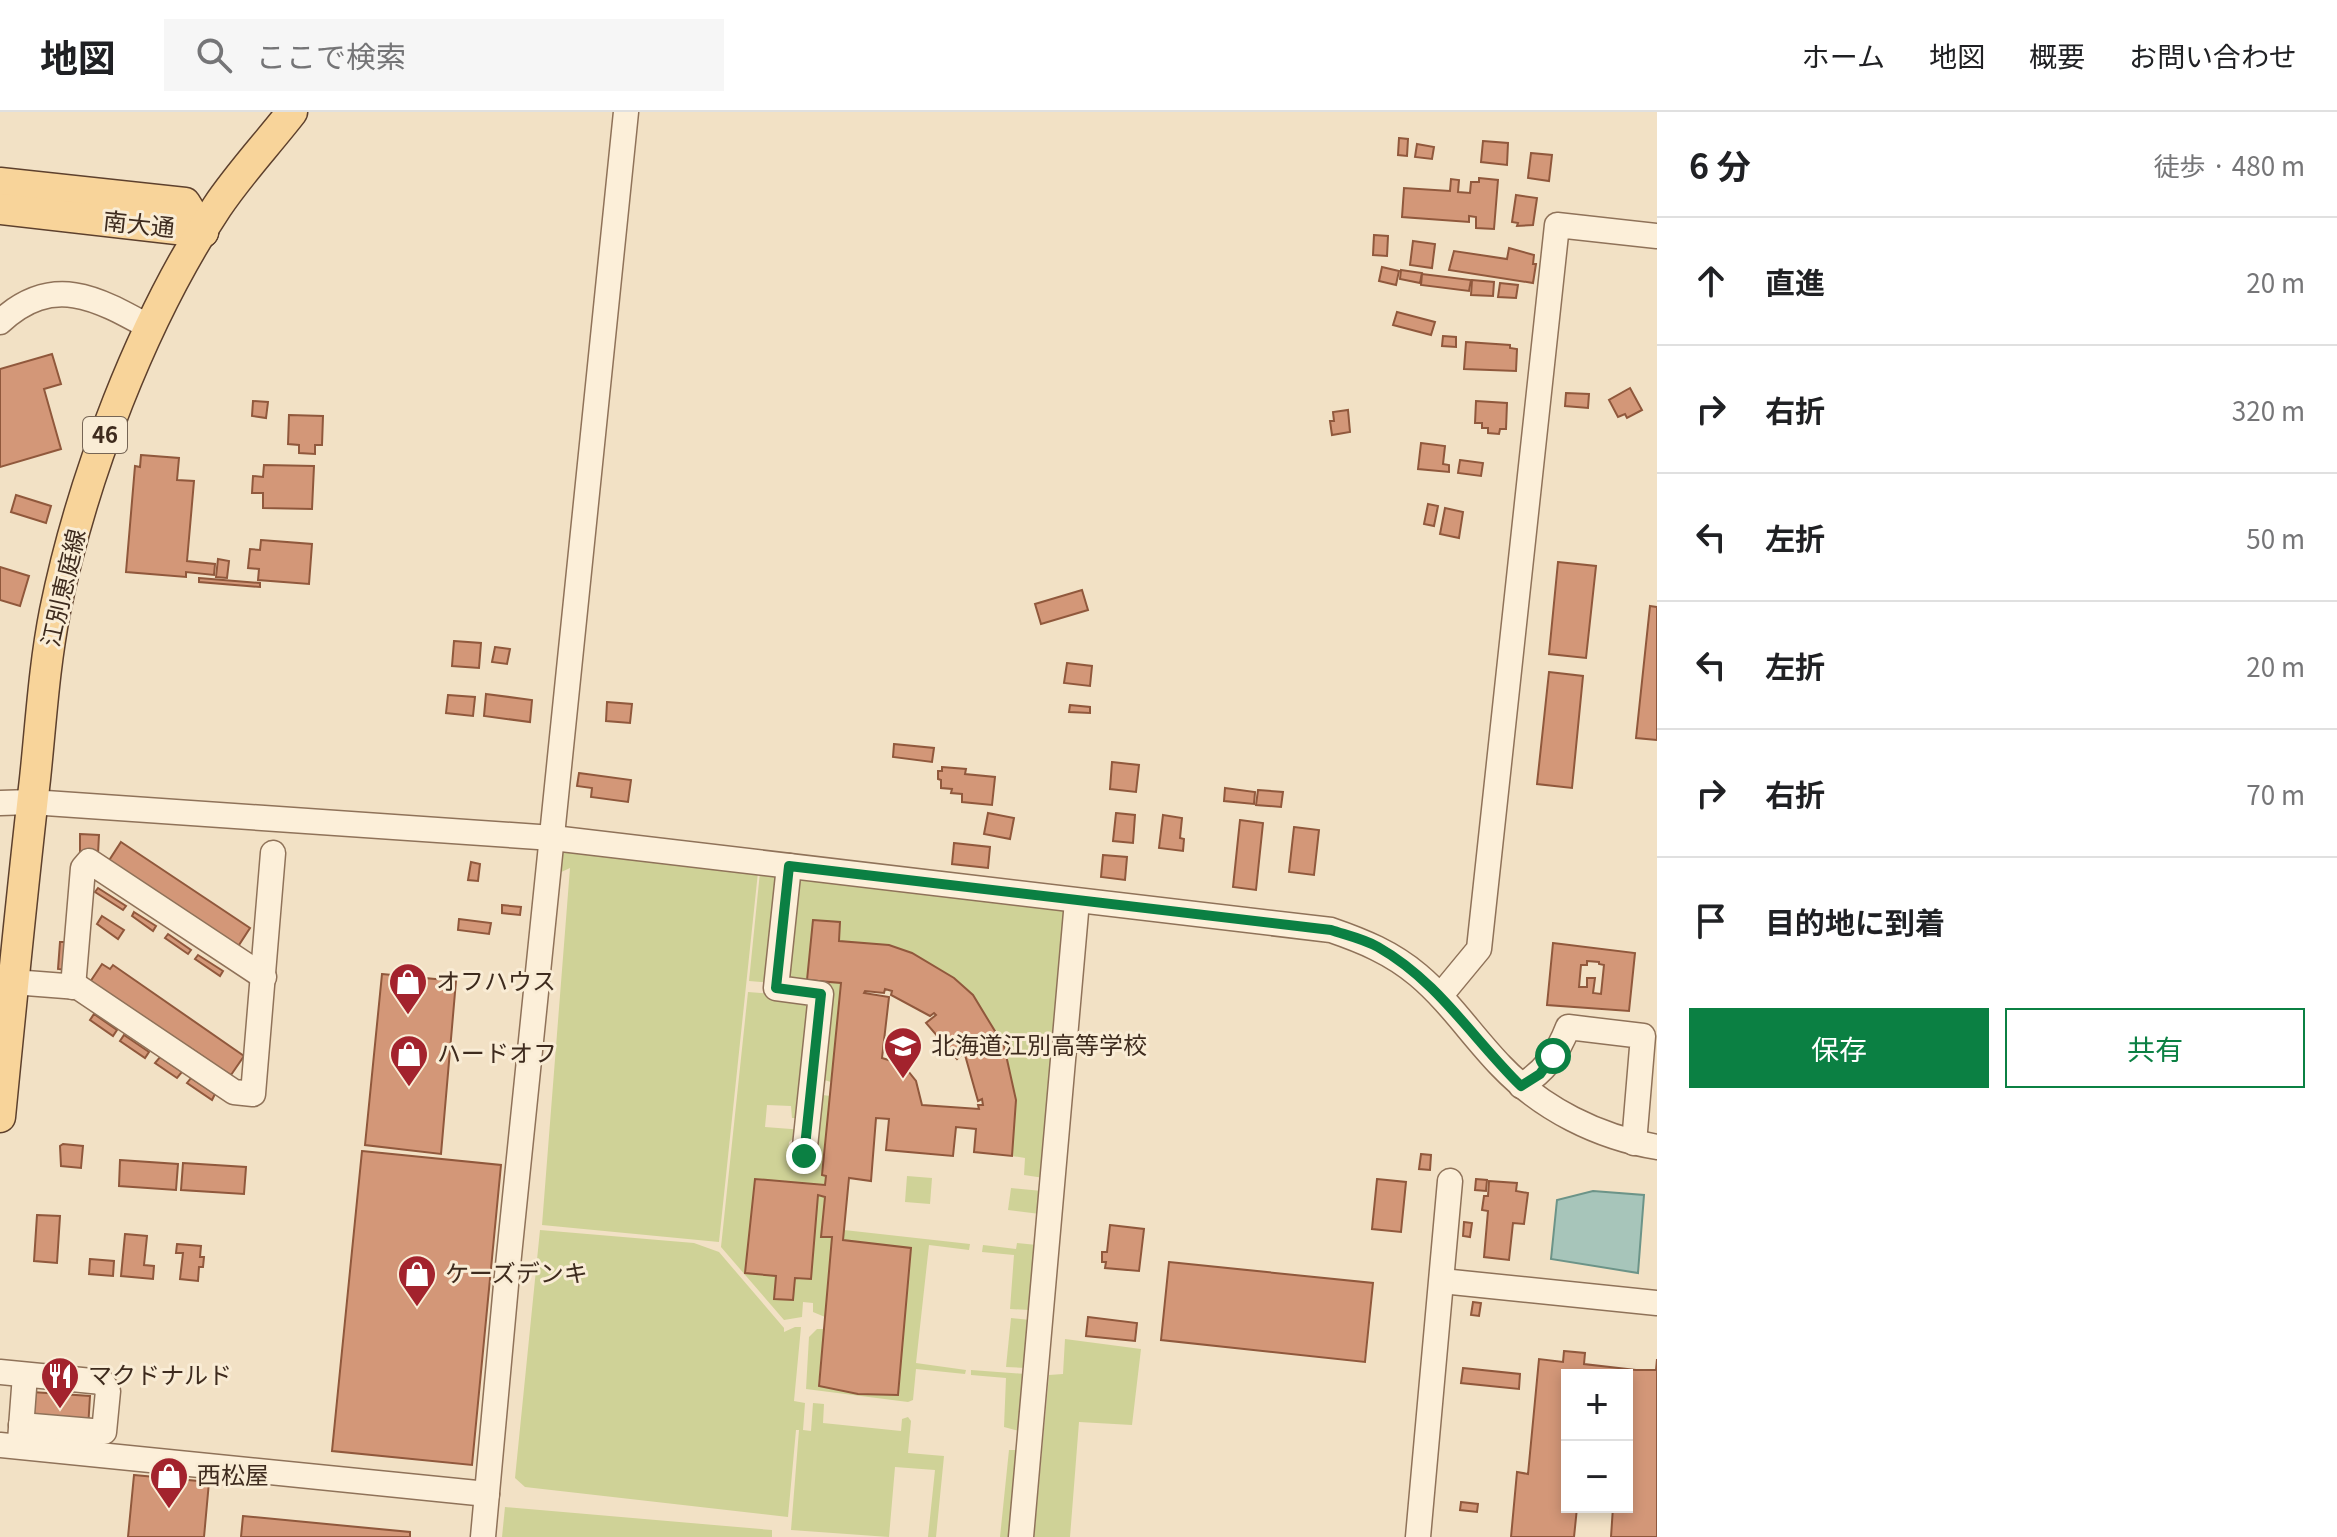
<!DOCTYPE html>
<html lang="ja">
<head>
<meta charset="utf-8">
<style>
	body { margin:0; font-family:Georgia,"Noto Sans JP",serif; background:#f6f6f6; color:#202124 }
	.controls { position:absolute; right:24px; bottom:24px; display:grid; overflow:hidden; border-radius:0px; box-shadow:0 4px 12px #0003 }
	.controls button { width:72px; height:72px; display:grid; place-items:center; padding:0; border:0; border-bottom:2px solid #e0e0e0; background:#fff; color:#202124; font:40px sans-serif }
	.stop { position:absolute; width:24px; height:24px; margin:-18px; border:6px solid #0b8043; border-radius:50%; background:#fff }
	.stop.end { background:#0b8043; border-color:#fff; box-shadow:0 2px 8px #0008 }
	.list { margin:0; padding:0; list-style:none }
	h2 { display:flex; justify-content:space-between; align-items:center; height:104px; margin:0; padding:0 32px; font-size:34px }
	h2 small { font-size:26px; font-weight:400; color:#757577 }
	.list li { display:grid; grid-template-columns:52px 1fr auto; gap:24px; align-items:center; box-sizing:border-box; height:128px; padding:0 32px; border-top:2px solid #e0e0e0 }
	.list b { display:block; font-size:30px; white-space:nowrap }
	.list em { font-size:26px; font-style:normal; color:#757577 }
	.actions { display:flex; gap:16px; padding:24px 32px }
	.actions a { flex:1; padding:18px 0; border:2px solid #0b8043; border-radius:0px; text-align:center; font-size:28px; color:#0b8043 }
	.actions .main { background:#0b8043; color:#fff }
	.icon { flex:none; width:44px; height:44px; fill:none; stroke:currentColor; stroke-width:2; stroke-linecap:round; stroke-linejoin:round }
	.map { position:relative; flex:none; width:1657px; height:1425px; overflow:hidden }
	header { display:flex; align-items:center; gap:48px; box-sizing:border-box; height:112px; padding:0 40px; background:#fff; border-bottom:2px solid #e0e0e0 }
	header strong { font-size:38px }
	nav { display:flex; gap:44px; margin-inline-start:auto; font-size:28px }
	.search { width:560px; height:72px; background:#f6f6f6; display:flex; align-items:center; gap:20px; box-sizing:border-box; padding:0 28px; border-radius:0px; color:#757577; font-size:30px }
	main { display:flex }
	aside { flex:1; background:#fff }
	.map>svg:first-child { display:block }
</style>
</head>
<body>
<header>
<strong>地図</strong>
<div class="search"><svg class="icon" aria-label="search" viewBox="0 0 24 24"><circle cx="10" cy="10" r="6"/><path d="M15 15l6 6"/></svg>ここで検索</div>
<nav><a>ホーム</a><a>地図</a><a>概要</a><a>お問い合わせ</a></nav>
</header>
<main>
<div class="map">
<svg width="1657" height="1425" viewBox="0 0 1657 1425">
	<rect width="100%" height="100%" fill="#f2e1c5"/>
	<g fill="#cfd297">
		<path d="M573 738 758 760 719 1130 542 1113 570 756 557 762 558 749 563 740Z"/>
		<path d="M760 760 781 763 771 871 749 869Z"/>
		<path d="M793 764 1065 796 1044 1066 1024 1063 1025 1046 1012 1044 1016 988 1004 934 973 883 954 866 912 841 889 833 839 829 840 810 813 808 807 868 841 871 831 970 821 967 827 878 788 871Z"/>
		<path d="M748 880 807 885 815 888 805 1006H792L791 994 767 993 765 1015 804 1018 789 1030 788 1043 791 1050 810 1052 819 986 823 983 830 984 822 1063 826 1064 825 1073 755 1067 745 1160 776 1164 775 1186 793 1188 795 1166H811L818 1083 825 1085 821 1124 832 1125 825 1205 813 1200V1191L803 1190 802 1205 784 1208 721 1135Z"/>
		<path d="M907 1064 932 1066 930 1092 905 1090Z"/>
		<path d="M1011 1076 1042 1079 1040 1102 1008 1098Z"/>
		<path d="M540 1118 694 1131 719 1140 784 1216V1220L795 1215H801L794 1289 805 1291 803 1318 811 1319 813 1291 824 1292 823 1311 901 1319 902 1307 908 1305 911 1309 908 1341 944 1344 936 1425H928L935 1358 895 1355 889 1425 791 1418 799 1318H796L788 1405 525 1375 515 1366Z"/>
		<path d="M844 1118 970 1132 969 1138 929 1133 916 1251 966 1258 965 1262 916 1257 913 1288 908 1290 806 1277 809 1225 817 1217H824L818 1274 858 1282 898 1283 911 1136 843 1128Z"/>
		<path d="M1017 1131 1037 1133 1031 1198 1010 1197 1014 1143 982 1140 983 1133 1016 1137Z"/>
		<path d="M1011 1206 1030 1208 1026 1256 1006 1255Z"/>
		<path d="M1065 1227 1141 1237 1132 1313 1079 1310 1070 1425H1034L1049 1263 1063 1262Z"/>
		<path d="M971 1258 1025 1262 1019 1319 1004 1315 1006 1266 971 1263Z"/>
		<path d="M1009 1338H1017L1009 1425H1000Z"/>
		<path d="M505 1395 772 1418V1425H502Z"/>
	</g>
	<path fill="#a7c5ba" stroke="#6c9488" stroke-width="2" d="M1593 1079 1644 1083 1638 1161 1551 1147 1557 1088Z"/>
	<g fill="#d39778" stroke="#90583c" stroke-width="2" fill-rule="evenodd">
		<path d="M1399 26 1408 27 1407 44 1398 43Z"/>
		<path d="M1483 29 1508 31 1507 53 1481 50Z"/>
		<path d="M1417 32 1434 35 1432 47 1415 45Z"/>
		<path d="M1531 41 1552 43 1549 69 1528 66Z"/>
		<path d="M1479 66 1498 68 1494 117 1476 116V105L1469 104V110L1402 105 1404 76 1450 79 1451 67 1459 68 1458 80 1470 81 1471 70H1479Z"/>
		<path d="M1516 83 1537 86 1533 113 1517 114 1518 111 1512 110Z"/>
		<path d="M1374 123 1388 124 1387 144 1373 143Z"/>
		<path d="M1413 129 1435 132 1432 156 1410 153Z"/>
		<path d="M1509 136 1534 143 1533 152H1536L1533 171 1449 158 1454 139 1507 147Z"/>
		<path d="M1382 155 1399 159 1396 173 1379 169Z"/>
		<path d="M1401 158 1422 161 1420 171 1400 167Z"/>
		<path d="M1422 162 1471 168 1469 179 1421 173Z"/>
		<path d="M1472 168 1494 170 1493 184 1471 183Z"/>
		<path d="M1500 171 1518 173 1516 186 1498 185Z"/>
		<path d="M1397 200 1435 210 1431 223 1393 213Z"/>
		<path d="M1443 224 1456 225V235L1442 234Z"/>
		<path d="M1466 230 1510 233V236L1517 237 1516 259 1464 257Z"/>
		<path d="M52 242 61 272 44 277 61 337 0 355V257Z"/>
		<path d="M1630 276 1642 298 1627 306 1625 302 1618 305 1609 288Z"/>
		<path d="M1566 281 1589 282 1588 296 1565 294Z"/>
		<path d="M253 289 268 290 266 306 252 304Z"/>
		<path d="M1476 289 1507 291 1506 317H1500L1499 322 1488 321V316H1482V311H1475Z"/>
		<path d="M1348 298 1350 320 1332 323 1330 309H1334L1333 300Z"/>
		<path d="M289 303 323 304 322 333H315V342L299 341V333L288 332Z"/>
		<path d="M1421 331 1445 334 1443 352 1449 353V360L1418 357Z"/>
		<path d="M141 343 179 346 177 368 194 369 187 449 215 452 214 463 186 460V465L126 460 135 354 140 355Z"/>
		<path d="M1460 348 1483 351 1481 364 1458 361Z"/>
		<path d="M264 353 314 354 312 397 263 396V381H252L253 364 263 365Z"/>
		<path d="M16 383 51 394 46 411 11 400Z"/>
		<path d="M1428 392 1438 394 1434 414 1424 412Z"/>
		<path d="M1445 396 1463 400 1459 426 1440 422Z"/>
		<path d="M261 428 312 432 309 472 258 468 259 457 248 456 250 437 260 438Z"/>
		<path d="M218 447 229 449 227 466 216 465Z"/>
		<path d="M1558 450 1596 454 1586 546 1549 542Z"/>
		<path d="M0 455 29 464 20 494 0 488Z"/>
		<path d="M199 466 260 471V475L199 470Z"/>
		<path d="M1082 478 1088 498 1041 512 1035 492Z"/>
		<path d="M1650 494 1657 495V628L1636 626Z"/>
		<path d="M454 529 481 531 479 556 452 554Z"/>
		<path d="M495 535 510 537 507 552 492 550Z"/>
		<path d="M1067 551 1092 554 1090 574 1064 571Z"/>
		<path d="M1549 560 1583 564 1572 676 1537 672Z"/>
		<path d="M486 582 532 588 530 610 484 604Z"/>
		<path d="M448 583 475 585 473 604 446 601Z"/>
		<path d="M607 590 632 592 630 611 606 609Z"/>
		<path d="M1070 593 1090 595V601L1069 600Z"/>
		<path d="M894 632 934 636 932 650 893 645Z"/>
		<path d="M1112 650 1139 653 1136 680 1110 677Z"/>
		<path d="M942 655 966 657 965 662 995 665 992 693 962 690V682L951 681 952 677 941 676V668L938 667V659H942Z"/>
		<path d="M579 661 631 668 628 690 591 685 592 676 577 674Z"/>
		<path d="M1225 676 1255 680 1254 692 1224 689Z"/>
		<path d="M1258 678 1283 680 1281 695 1256 693Z"/>
		<path d="M988 701 1014 706 1010 727 984 722Z"/>
		<path d="M1116 701 1135 703 1133 731 1113 729Z"/>
		<path d="M1163 703 1182 706 1180 726 1184 727 1183 739 1159 736Z"/>
		<path d="M1240 708 1263 711 1256 778 1233 775Z"/>
		<path d="M1294 715 1319 718 1314 763 1289 760Z"/>
		<path d="M80 722 99 723 98 742 80 741Z"/>
		<path d="M121 730 250 816 237 836 108 750Z"/>
		<path d="M954 731 990 735 988 756 952 752Z"/>
		<path d="M1103 743 1127 745 1125 768 1101 765Z"/>
		<path d="M471 750 480 752 478 769 468 768Z"/>
		<path d="M98 776 126 794 123 798 95 780Z"/>
		<path d="M502 793 521 795 520 803 502 801Z"/>
		<path d="M134 800 156 814 153 819 132 804Z"/>
		<path d="M102 804 124 818 118 827 97 812Z"/>
		<path d="M459 807 491 811 489 822 458 818Z"/>
		<path d="M813 808 840 810 839 829 889 833 912 841 954 866 973 883 1004 934 1016 988 1012 1044 974 1040 976 1017 956 1015 953 1044 886 1038 889 1007 876 1006 871 1069 849 1066 843 1128 911 1136 898 1283 858 1282 819 1274 832 1125H821L825 1085 818 1083 811 1167 795 1166 793 1188 774 1187 776 1164 745 1161 755 1067 825 1073 826 1064 822 1063 841 871 807 868ZM885 877 892 879 891 883 930 904 934 901 936 903 926 911 957 947 967 938 969 942 965 943 978 989 982 987 983 993H978L979 997 922 993 916 969 908 959 898 951 882 946 889 885 864 881 865 879 884 881Z"/>
		<path d="M168 822 191 838 188 842 165 826Z"/>
		<path d="M60 830H68L66 858 58 857Z"/>
		<path d="M1553 831 1635 841 1629 899 1547 893ZM1587 849 1599 850V852L1604 853 1601 882 1593 881 1595 866H1587V875H1579L1581 853H1587Z"/>
		<path d="M198 843 223 859 220 864 195 847Z"/>
		<path d="M102 852 110 857 113 853 244 944 231 963 223 958 220 962 211 950 189 935 186 941 90 870Z"/>
		<path d="M382 862 456 869 441 1042 365 1033Z"/>
		<path d="M94 902 117 918 113 924 90 908Z"/>
		<path d="M124 923 149 940 145 946 120 929Z"/>
		<path d="M160 945 182 960 177 966 155 951Z"/>
		<path d="M191 966 215 982 212 988 187 971Z"/>
		<path d="M63 1032 83 1034 81 1056 61 1054 60 1034Z"/>
		<path d="M362 1039 501 1053 472 1353 332 1339Z"/>
		<path d="M1421 1042 1431 1043 1430 1058 1419 1057Z"/>
		<path d="M120 1048 178 1052 176 1078 119 1074Z"/>
		<path d="M183 1051 246 1055 244 1082 181 1078Z"/>
		<path d="M1377 1067 1406 1070 1401 1120 1372 1117Z"/>
		<path d="M1476 1067 1487 1068 1486 1079 1475 1078Z"/>
		<path d="M1489 1069 1517 1071 1516 1079 1528 1081 1524 1112 1513 1111 1509 1148 1484 1145 1488 1099 1482 1098 1484 1084H1488Z"/>
		<path d="M37 1103 60 1104 57 1151 34 1149Z"/>
		<path d="M1464 1110 1472 1111 1470 1125 1463 1124Z"/>
		<path d="M1110 1113 1144 1117 1139 1159 1105 1156 1106 1150H1102V1140H1107Z"/>
		<path d="M125 1122 147 1124 144 1153 154 1154 153 1167 121 1164Z"/>
		<path d="M177 1132 201 1134 200 1145H204L203 1155H199L198 1169 180 1167 183 1141H176Z"/>
		<path d="M90 1147 114 1149 113 1164 89 1162Z"/>
		<path d="M1169 1150 1373 1171 1365 1250 1161 1228Z"/>
		<path d="M1473 1190 1481 1191 1479 1204 1471 1203Z"/>
		<path d="M1088 1205 1137 1211 1135 1229 1086 1224Z"/>
		<path d="M1564 1239 1585 1241 1584 1252 1636 1258H1656L1657 1247V1425H1611L1613 1395H1627L1629 1328H1627V1263H1567V1395H1586V1397L1577 1396 1574 1425H1511L1517 1360 1528 1362 1539 1247 1563 1250Z"/>
		<path d="M1463 1256 1520 1262 1519 1277 1461 1271Z"/>
		<path d="M32 1280 90 1284 88 1317 30 1312Z"/>
		<path d="M134 1363 209 1370 204 1425H128Z"/>
		<path d="M1461 1390 1478 1392 1477 1400 1460 1398Z"/>
		<path d="M243 1404 410 1420V1425H241Z"/>
	</g>
	<g fill="none" stroke-linecap="round" stroke-linejoin="round">
		<defs>
			<g id="minor">
				<path d="M0 210C53 161 97 186 151 216"/>
				<path d="M0 691 31 690 553 726 1331 818C1363 829 1392 841 1418 863 1450 890 1472 924 1501 954 1542 997 1598 1025 1657 1035"/>
				<path d="M789 754 776 876 821 882 804 1044"/>
				<path d="M13 870 78 875 234 980 253 982 273 741"/>
				<path d="M73 875 83 756 89 749 264 865"/>
				<path d="M1441 883 1479 837 1557 113 1657 124"/>
				<path d="M1521 974C1545 959 1558 941 1568 915L1643 924 1634 1031"/>
				<path d="M1442 1169 1657 1191"/>
				<path d="M0 1260 102 1270 108 1279 104 1320 21 1313"/>
				<path d="M20 1329 25 1263"/>
				<path d="M0 1333 487 1382"/>
				<path d="M483 1425 506 1173 626 0"/>
				<path d="M1021 1425 1077 789"/>
				<path d="M1418 1425 1450 1069"/>
			</g>
			<g id="major">
				<path d="M0 71 185 91 203 120"/>
				<path d="M0 97 203 120"/>
				<path d="M0 1005C11 892 22 780 35 667 41 610 44 555 55 499 82 366 142 208 217 95 239 62 268 31 292 0"/>
			</g>
		</defs>
		<use href="#minor" stroke="#8f7259" stroke-width="27"/>
		<use href="#major" stroke="#5d402d" stroke-width="33"/>
		<use href="#minor" stroke="#fcefd9" stroke-width="24"/>
		<use href="#major" stroke="#f8d49a" stroke-width="30"/>
	</g>
	<g fill="none" stroke-linecap="round" stroke-linejoin="round">
		<path stroke="#0b8043" stroke-width="10" d="M804 1044 821 882 776 876 789 754 1331 818C1346 823 1364 827 1378 835 1438 869 1473 927 1521 974L1540 962 1553 944"/>
	</g>
	<defs>
		<symbol id="shop-pin" viewBox="-11 -11 22 30"><path d="M0 17L-7.5 6A9.5 9.5 0 1 1 7.5 6Z" fill="#a3232d" stroke="#f9ecd5"/><path d="M-5-2.5h2.3a2.7 3.5 0 0 1 5.4 0H5L5.5 6h-11ZM-1.5-2.5h3a1.5 2.3 0 0 0-3 0Z" fill="#fff"/></symbol>
		<symbol id="school-pin" viewBox="-11 -11 22 30"><path d="M0 17L-7.5 6A9.5 9.5 0 1 1 7.5 6Z" fill="#a3232d" stroke="#f9ecd5"/><path d="M0-5L7-2L0 1L-7-2ZM-4 1L0 2.5L4 1V4Q0 6-4 4Z" fill="#fff"/></symbol>
		<symbol id="restaurant-pin" viewBox="-11 -11 22 30"><path d="M0 17L-7.5 6A9.5 9.5 0 1 1 7.5 6Z" fill="#a3232d" stroke="#f9ecd5"/><path d="M-5-6h1v4h1v-4h1v4h1v-4h1v5L-1.5 .5V6h-2V.5L-5-1ZM5-6V6H3V1.5H1.5Q1.5-4 5-6Z" fill="#fff"/></symbol>
	</defs>
	<g fill-rule="evenodd">
		<use href="#shop-pin" x="386" y="848" width="44" height="60"/>
		<use href="#school-pin" x="881" y="912" width="44" height="60"/>
		<use href="#shop-pin" x="387" y="920" width="44" height="60"/>
		<use href="#shop-pin" x="395" y="1140" width="44" height="60"/>
		<use href="#restaurant-pin" x="38" y="1242" width="44" height="60"/>
		<use href="#shop-pin" x="147" y="1342" width="44" height="60"/>
	</g>
	<g text-anchor="middle" stroke-width="6" stroke-linejoin="round" paint-order="stroke">
		<rect fill="#f9ecd5" stroke="#766555" stroke-width="2" x="83" y="305" width="44" height="36" rx="6"/>
		<g font-size="22" font-weight="bold" fill="#3e2b1e">
			<text x="105" y="331">46</text>
		</g>
		<g font-size="24" fill="#3e2b1e" stroke="#f9ecd5">
			<text transform="translate(139 113) rotate(6)" y="8">南大通</text>
			<text transform="translate(64 476) rotate(-77)" y="8">江別恵庭線</text>
		</g>
		<g font-size="24" fill="#3e2b1e" stroke="#f9ecd5" text-anchor="start">
			<text x="436" y="878">オフハウス</text>
			<text x="931" y="942">北海道江別高等学校</text>
			<text x="437" y="950">ハードオフ</text>
			<text x="445" y="1170">ケーズデンキ</text>
			<text x="88" y="1272">マクドナルド</text>
			<text x="197" y="1372">西松屋</text>
		</g>
	</g>
</svg>
<div class="controls">
<button>+</button>
<button>−</button>
</div>
<div class="stop" style="left:1553px;top:944px"></div>
<div class="stop end" style="left:804px;top:1044px"></div>
</div>
<aside>
<h2>6 分<small>徒歩 · 480 m</small></h2>
<ul class="list">
<li><svg class="icon" aria-label="ahead" viewBox="0 0 24 24"><path d="M12 20V5M6 11l6-6 6 6"/></svg><div><b>直進</b></div><em>20 m</em></li>
<li><svg class="icon" aria-label="right" viewBox="0 0 24 24"><path d="M7 20v-9h11M14 6l5 5-5 5"/></svg><div><b>右折</b></div><em>320 m</em></li>
<li><svg class="icon" aria-label="left" viewBox="0 0 24 24"><path d="M17 20v-9H6M10 6l-5 5 5 5"/></svg><div><b>左折</b></div><em>50 m</em></li>
<li><svg class="icon" aria-label="left" viewBox="0 0 24 24"><path d="M17 20v-9H6M10 6l-5 5 5 5"/></svg><div><b>左折</b></div><em>20 m</em></li>
<li><svg class="icon" aria-label="right" viewBox="0 0 24 24"><path d="M7 20v-9h11M14 6l5 5-5 5"/></svg><div><b>右折</b></div><em>70 m</em></li>
<li><svg class="icon" aria-label="arrive" viewBox="0 0 24 24"><path d="M6 21V4h12l-3 4 3 4H6"/></svg><div><b>目的地に到着</b></div></li>
</ul>
<div class="actions"><a class="main">保存</a><a>共有</a></div>
</aside>
</main>
</body>
</html>
